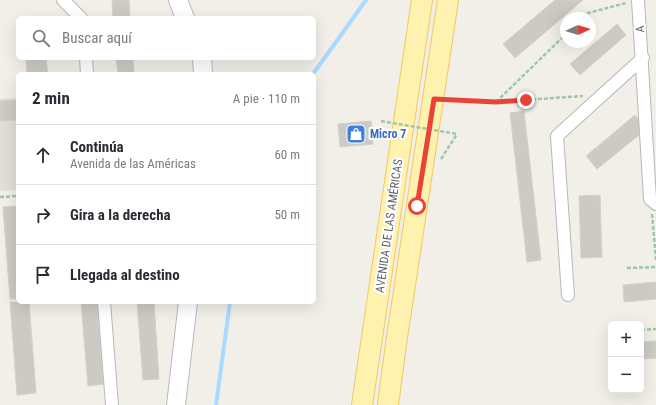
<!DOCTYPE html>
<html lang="es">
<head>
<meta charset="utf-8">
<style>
	body { margin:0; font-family:"Roboto Condensed",sans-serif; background:#f2f2f3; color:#2b2b33 }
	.controls { position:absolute; right:12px; bottom:12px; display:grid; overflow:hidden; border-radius:6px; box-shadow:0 4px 16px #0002 }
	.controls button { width:36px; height:36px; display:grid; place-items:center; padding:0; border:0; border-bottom:1px solid #e1e1e2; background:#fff; color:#2b2b33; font:20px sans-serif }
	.compass { position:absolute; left:560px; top:12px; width:36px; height:36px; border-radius:50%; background:#fff; box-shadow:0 4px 16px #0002; rotate:86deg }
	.stop { position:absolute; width:12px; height:12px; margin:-9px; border:3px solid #ea4335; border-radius:50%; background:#fff }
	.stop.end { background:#ea4335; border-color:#fff; box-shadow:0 1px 4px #0008 }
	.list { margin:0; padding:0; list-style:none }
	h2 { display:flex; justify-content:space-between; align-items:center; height:52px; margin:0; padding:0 16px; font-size:17px }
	h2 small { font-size:13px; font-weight:400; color:#7c7c81 }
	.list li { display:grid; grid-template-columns:26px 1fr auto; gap:12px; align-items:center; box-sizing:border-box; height:60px; padding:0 16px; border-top:1px solid #e1e1e2 }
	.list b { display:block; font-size:15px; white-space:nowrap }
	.list p { margin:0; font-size:13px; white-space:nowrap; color:#7c7c81 }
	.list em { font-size:13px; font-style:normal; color:#7c7c81 }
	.icon { flex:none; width:22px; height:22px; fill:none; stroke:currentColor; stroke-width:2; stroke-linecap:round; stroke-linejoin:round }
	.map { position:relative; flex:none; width:656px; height:405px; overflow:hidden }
	.search { position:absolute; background:#fff; box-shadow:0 4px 16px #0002; left:16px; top:16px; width:300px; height:44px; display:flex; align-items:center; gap:10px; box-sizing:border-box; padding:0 14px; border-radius:6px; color:#7c7c81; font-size:15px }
	.panel { position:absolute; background:#fff; box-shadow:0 4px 16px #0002; left:16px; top:72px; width:300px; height:232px; border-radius:6px }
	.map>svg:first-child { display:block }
</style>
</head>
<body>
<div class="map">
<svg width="656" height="405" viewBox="0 0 656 405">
	<rect width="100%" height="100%" fill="#f1efe8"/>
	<path fill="#e1ded6" d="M18 98V190L0 191V99Z"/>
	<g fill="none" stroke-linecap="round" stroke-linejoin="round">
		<g stroke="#aadaff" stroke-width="4">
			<path d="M313 74 366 0"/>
			<path d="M216 405 230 302"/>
		</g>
	</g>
	<g fill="#cccac5" stroke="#d6d1c6">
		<path d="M112 0H129L130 18H113Z"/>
		<path d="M555 0H583L515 58 503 44Z"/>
		<path d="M617 24 626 35 580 75 570 64Z"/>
		<path d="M26 58H46L48 74H27Z"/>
		<path d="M116 58H133L134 74H118Z"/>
		<path d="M18 100V120L0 121V101Z"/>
		<path d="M524 111 541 260 527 262 510 113Z"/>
		<path d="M635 115 638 119 639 135 597 169 586 156Z"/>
		<path d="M371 121 373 144 340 147 338 124Z"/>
		<path d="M600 195 602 257 581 258 579 196Z"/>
		<path d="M18 206V299H10L3 207Z"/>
		<path d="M656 282V299L624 302 623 285Z"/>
		<path d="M10 302H29L36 393 17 395Z"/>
		<path d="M81 302H97L103 384 88 386Z"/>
		<path d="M137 302H154L159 379 143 380Z"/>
		<path d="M656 341V358L641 359V342Z"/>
	</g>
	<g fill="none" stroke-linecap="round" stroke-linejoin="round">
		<defs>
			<g id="street">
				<path d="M63 0 81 18"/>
				<path d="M638 0 650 199 656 204"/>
				<path d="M86 58 87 74"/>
				<path d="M568 295 557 136 643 58"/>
				<path d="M104 302 112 405"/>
			</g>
			<g id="secondary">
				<path d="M178 0 185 18"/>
				<path d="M202 58 203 74"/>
				<path d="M176 405 188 302"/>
			</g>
			<g id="primary">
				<path d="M362 405 422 0"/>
				<path d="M388 405 396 344 448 0"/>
			</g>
		</defs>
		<use href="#street" stroke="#b5b8bc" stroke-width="14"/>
		<use href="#secondary" stroke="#b6babf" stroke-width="20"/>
		<use href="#primary" stroke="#f2c960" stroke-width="22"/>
		<g stroke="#9cc7a9" stroke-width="2.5" stroke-dasharray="4 2" stroke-linecap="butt">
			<path d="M583 18 588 13 626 3"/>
			<path d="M448 100 496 102 566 34"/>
			<path d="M496 102 583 96"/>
			<path d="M441 159 457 134"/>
			<path d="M0 197 18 196"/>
			<path d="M652 214 656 260"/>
			<path d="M627 268 656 267"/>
			<path d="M641 330 656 329"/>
		</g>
		<use href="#street" stroke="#fff" stroke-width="12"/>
		<use href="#secondary" stroke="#fff" stroke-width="18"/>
		<use href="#primary" stroke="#fff2af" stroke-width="20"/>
		<path stroke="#9cc7a9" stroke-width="2.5" stroke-dasharray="4 2" stroke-linecap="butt" d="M381 121 457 134"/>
	</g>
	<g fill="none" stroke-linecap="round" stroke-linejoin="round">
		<path stroke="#ea4335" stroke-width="5" d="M417 206 434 99 496 102 526 100"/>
	</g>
	<defs>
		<symbol id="shop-square" viewBox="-11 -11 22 22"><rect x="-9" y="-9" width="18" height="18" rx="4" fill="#3f7fe0" stroke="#fff"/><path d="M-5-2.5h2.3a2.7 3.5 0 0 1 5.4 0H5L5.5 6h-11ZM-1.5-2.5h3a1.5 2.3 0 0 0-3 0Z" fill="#fff"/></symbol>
	</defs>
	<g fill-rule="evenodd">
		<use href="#shop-square" x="345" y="123" width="22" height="22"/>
	</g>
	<g text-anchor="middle" stroke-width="4" stroke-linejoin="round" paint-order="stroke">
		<g font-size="12" fill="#5f6368" stroke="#fff">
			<text transform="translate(640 29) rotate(-94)" y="4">A</text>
			<text transform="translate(389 226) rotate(-82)" y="4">AVENIDA DE LAS AMÉRICAS</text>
		</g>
		<g font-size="12" font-weight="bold" fill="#366cbe" stroke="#fff" text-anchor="start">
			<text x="370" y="138">Micro 7</text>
		</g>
	</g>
</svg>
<div class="controls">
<button>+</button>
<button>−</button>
</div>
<svg class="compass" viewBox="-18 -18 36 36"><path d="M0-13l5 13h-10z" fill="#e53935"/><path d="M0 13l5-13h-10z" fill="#7c7c81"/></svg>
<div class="stop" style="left:417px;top:206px"></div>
<div class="stop end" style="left:526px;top:100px"></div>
<div class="search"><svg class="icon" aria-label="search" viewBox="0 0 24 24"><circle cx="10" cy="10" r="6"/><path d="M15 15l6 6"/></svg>Buscar aquí</div>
<section class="panel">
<h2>2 min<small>A pie · 110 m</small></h2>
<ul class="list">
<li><svg class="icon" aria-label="ahead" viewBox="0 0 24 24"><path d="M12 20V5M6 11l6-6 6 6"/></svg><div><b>Continúa</b><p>Avenida de las Américas</p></div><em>60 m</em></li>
<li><svg class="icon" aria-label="right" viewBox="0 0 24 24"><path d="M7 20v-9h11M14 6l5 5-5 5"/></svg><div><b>Gira a la derecha</b></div><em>50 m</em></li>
<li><svg class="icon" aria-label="arrive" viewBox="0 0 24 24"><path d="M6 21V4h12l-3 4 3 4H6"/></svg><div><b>Llegada al destino</b></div></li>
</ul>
</section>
</div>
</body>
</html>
